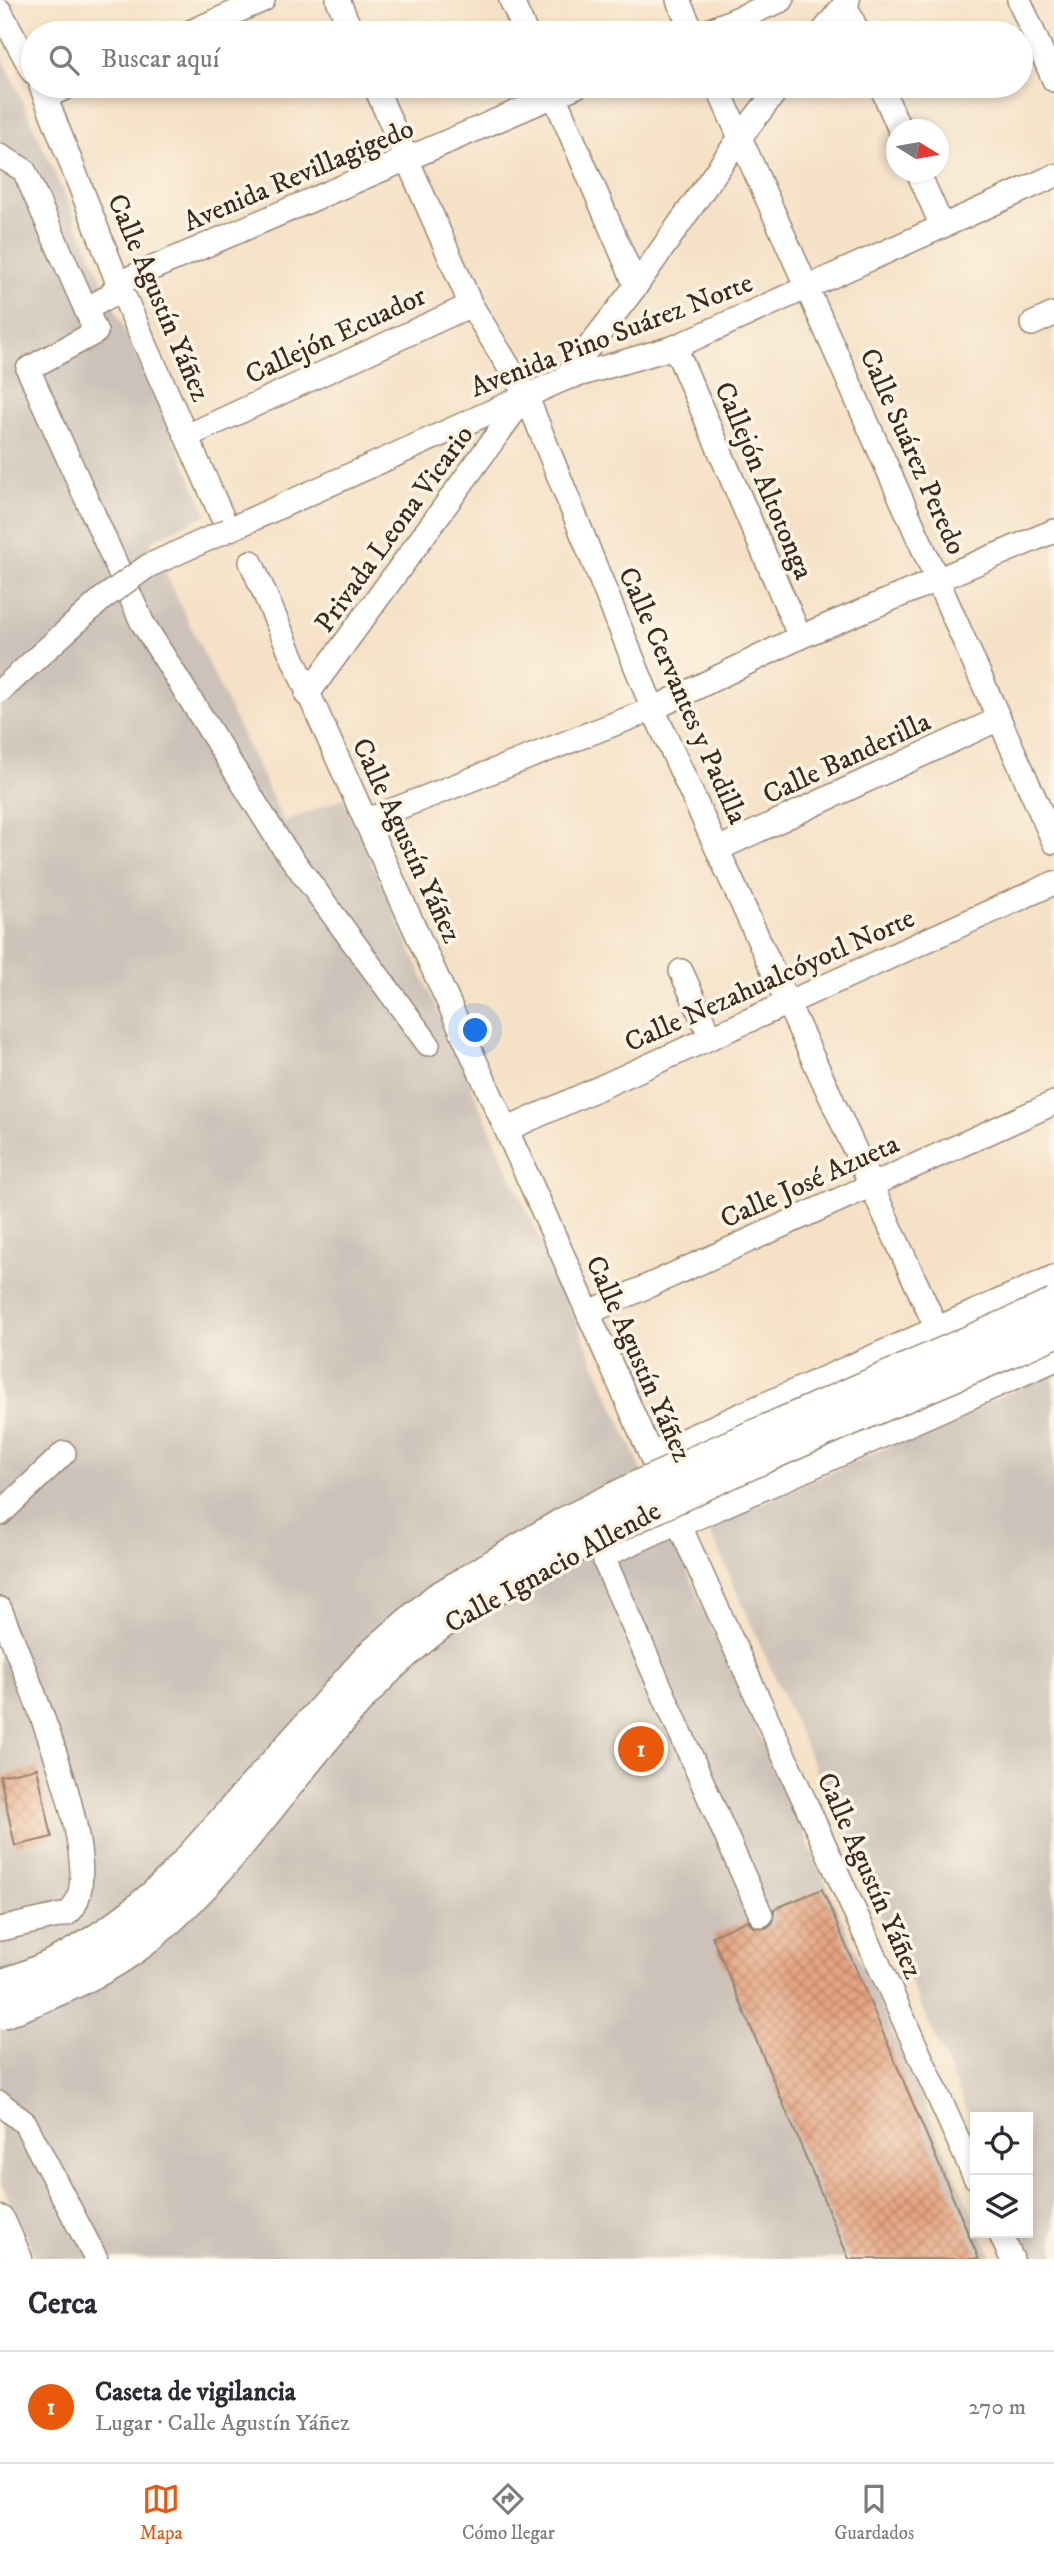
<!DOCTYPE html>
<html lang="es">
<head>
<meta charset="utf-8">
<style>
	body { margin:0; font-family:"IM FELL DW Pica",serif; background:#f7f7f7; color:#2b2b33 }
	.controls { position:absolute; right:21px; bottom:21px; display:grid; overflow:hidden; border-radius:0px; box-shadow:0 4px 10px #0003 }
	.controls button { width:63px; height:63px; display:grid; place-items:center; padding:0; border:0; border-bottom:2px solid #e1e1e2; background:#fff; color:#2b2b33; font:35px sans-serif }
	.compass { position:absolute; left:886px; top:119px; width:63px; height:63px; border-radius:50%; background:#fff; box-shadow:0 4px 10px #0003; rotate:101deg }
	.you { position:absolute; left:476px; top:1031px; width:24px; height:24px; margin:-18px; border:5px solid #fff; border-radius:50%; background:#1a73e8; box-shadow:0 0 0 10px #1a73e833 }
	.badge { display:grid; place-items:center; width:46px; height:46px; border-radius:50%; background:#ea580c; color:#fff; font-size:23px; font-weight:700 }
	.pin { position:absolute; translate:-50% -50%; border:4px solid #fff; box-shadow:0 2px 7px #0006 }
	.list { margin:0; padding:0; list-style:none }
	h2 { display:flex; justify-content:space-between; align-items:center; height:91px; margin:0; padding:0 28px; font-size:30px }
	h2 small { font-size:23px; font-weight:400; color:#7c7c81 }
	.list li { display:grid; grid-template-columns:46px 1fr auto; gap:21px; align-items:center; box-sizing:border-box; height:112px; padding:0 28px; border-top:2px solid #e1e1e2 }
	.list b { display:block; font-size:26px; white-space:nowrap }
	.list p { margin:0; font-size:23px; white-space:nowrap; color:#7c7c81 }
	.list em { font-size:23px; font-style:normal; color:#7c7c81 }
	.icon { flex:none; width:38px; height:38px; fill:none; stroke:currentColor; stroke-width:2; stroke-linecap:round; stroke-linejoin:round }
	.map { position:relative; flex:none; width:1054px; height:2259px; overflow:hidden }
	.search { position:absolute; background:#fff; box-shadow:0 4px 10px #0003; left:21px; right:21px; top:21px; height:77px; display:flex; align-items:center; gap:18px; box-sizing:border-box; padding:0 24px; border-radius:38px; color:#7c7c81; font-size:26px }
	.sheet { height:203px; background:#fff }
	nav { display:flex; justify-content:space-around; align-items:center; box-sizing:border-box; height:98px; border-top:2px solid #e1e1e2; background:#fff; font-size:19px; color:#7c7c81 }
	nav a { display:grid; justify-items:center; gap:4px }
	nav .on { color:#ea580c }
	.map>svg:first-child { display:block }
</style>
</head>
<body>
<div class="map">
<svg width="1054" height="2259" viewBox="0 0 1054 2259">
	<defs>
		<pattern id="building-cross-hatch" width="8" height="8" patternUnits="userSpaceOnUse" patternTransform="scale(1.75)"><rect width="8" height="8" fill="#e5a481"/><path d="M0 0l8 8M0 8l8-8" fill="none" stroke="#bb8669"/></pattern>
	</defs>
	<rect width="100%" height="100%" fill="#fcf5e5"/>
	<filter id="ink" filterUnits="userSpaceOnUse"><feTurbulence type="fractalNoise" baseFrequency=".0143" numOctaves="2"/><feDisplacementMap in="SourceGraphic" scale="14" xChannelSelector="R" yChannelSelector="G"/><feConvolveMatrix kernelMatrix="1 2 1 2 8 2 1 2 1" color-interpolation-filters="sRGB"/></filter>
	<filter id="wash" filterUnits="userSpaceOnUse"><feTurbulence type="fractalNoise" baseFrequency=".00686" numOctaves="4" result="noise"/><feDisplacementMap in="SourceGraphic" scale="28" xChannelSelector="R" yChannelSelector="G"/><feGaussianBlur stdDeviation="1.57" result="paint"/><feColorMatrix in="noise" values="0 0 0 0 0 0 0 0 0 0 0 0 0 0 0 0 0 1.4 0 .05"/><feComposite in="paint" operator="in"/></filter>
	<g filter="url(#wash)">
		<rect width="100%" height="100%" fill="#f5e1c6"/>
		<g fill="#cdc2b9">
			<path d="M0 51 207 514 150 541 284 822 343 798 975 2219V2233H981L993 2259H37L0 2181Z"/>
			<path d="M1054 1373V2259H1034L1022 2233H1028V2117H975V2128L708 1527Z"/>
		</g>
		<g id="blocks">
			<g fill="url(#building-cross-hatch)">
				<path d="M37 1768 52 1837 15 1846 0 1776Z"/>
				<path d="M822 1889 979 2259H849L712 1936 748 1920 753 1927 766 1928 773 1923 774 1909Z"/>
			</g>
		</g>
	</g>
	<g filter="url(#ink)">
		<use href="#blocks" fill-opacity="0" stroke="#988672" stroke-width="2"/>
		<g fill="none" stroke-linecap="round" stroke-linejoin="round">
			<defs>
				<g id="minor">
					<path d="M338 0 352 33"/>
					<path d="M511 0 526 33"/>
					<path d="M678 0 693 33"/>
					<path d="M1019 0 1054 80"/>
					<path d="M845 4 858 33"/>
					<path d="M0 11 33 72"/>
					<path d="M188 33 263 0"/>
					<path d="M703 33 782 0"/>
					<path d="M822 33 848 0"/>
					<path d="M41 86 118 283 228 530 564 379 675 347 1054 176"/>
					<path d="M375 86 471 305 526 395 653 709 937 1329"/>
					<path d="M550 86 636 286"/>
					<path d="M717 86 1054 842"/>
					<path d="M881 86 900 130"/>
					<path d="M47 96 70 86"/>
					<path d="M0 156 24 170 96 332 28 369 142 622 279 841 428 1044"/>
					<path d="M918 172 942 226"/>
					<path d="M86 309 110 296 118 283 577 86"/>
					<path d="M1032 324 1054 314"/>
					<path d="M675 347 800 637"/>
					<path d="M564 379 636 286 741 136 780 86"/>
					<path d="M187 436 471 305"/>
					<path d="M251 562C357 810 474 1052 582 1299 614 1373 649 1446 678 1522L975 2177"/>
					<path d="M307 695 524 398"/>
					<path d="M367 820 653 709 800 637 1054 531"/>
					<path d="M718 849 999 719"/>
					<path d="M681 971 711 1037"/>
					<path d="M508 1129 1054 883"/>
					<path d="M588 1313 1054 1103"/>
					<path d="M652 1454 1054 1277"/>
					<path d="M0 1514 64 1453"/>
					<path d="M678 1522 608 1554 605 1562 761 1915"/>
					<path d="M680 1525 1054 1360"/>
					<path d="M0 1609C20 1659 116 1878 67 1914L0 1929"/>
					<path d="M0 2103 25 2123 96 2259"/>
					<path d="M1000 2233 1012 2259"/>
				</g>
				<path id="major" d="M0 2221 17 2259"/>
			</defs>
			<use href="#minor" stroke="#988672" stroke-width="26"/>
			<use href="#major" stroke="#988672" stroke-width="33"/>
			<use href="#minor" stroke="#fff" stroke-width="23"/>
			<use href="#major" stroke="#fff" stroke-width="30"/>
			<defs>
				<path id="minor-bridge" d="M0 691 102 599 148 566 228 530"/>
				<g id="major-bridge">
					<path d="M0 1985C68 1964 123 1927 173 1877L371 1655 436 1599 563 1523 642 1484 1054 1304"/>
					<path d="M0 2014C52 1994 110 1971 153 1934 264 1840 330 1701 451 1617 498 1585 552 1560 603 1534 749 1460 903 1399 1054 1333"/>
				</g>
			</defs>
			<use href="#minor-bridge" stroke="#988672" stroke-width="26" stroke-linecap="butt"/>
			<use href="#major-bridge" stroke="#988672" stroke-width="33" stroke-linecap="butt"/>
			<use href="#minor-bridge" stroke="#fff" stroke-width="23"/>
			<use href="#major-bridge" stroke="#fff" stroke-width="30"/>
		</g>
	</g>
	<g text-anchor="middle" stroke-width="7" stroke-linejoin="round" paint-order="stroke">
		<g font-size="28" fill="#3b2a1e" stroke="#fcf5e5">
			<text transform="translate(298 174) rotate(-23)" y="10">Avenida Revillagigedo</text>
			<text transform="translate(160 297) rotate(67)" y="10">Calle Agustín Yáñez</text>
			<text transform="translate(335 334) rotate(-25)" y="10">Callejón Ecuador</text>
			<text transform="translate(611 334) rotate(-21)" y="10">Avenida Pino Suárez Norte</text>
			<text transform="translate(914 451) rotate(66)" y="10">Calle Suárez Peredo</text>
			<text transform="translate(765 480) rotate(67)" y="10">Callejón Altotonga</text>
			<text transform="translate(393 528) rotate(-54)" y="10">Privada Leona Vicario</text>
			<text transform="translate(684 695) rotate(66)" y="10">Calle Cervantes y Padilla</text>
			<text transform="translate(846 757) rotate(-25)" y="10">Calle Banderilla</text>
			<text transform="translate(408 840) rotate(65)" y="10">Calle Agustín Yáñez</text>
			<text transform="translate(769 979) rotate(-24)" y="10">Calle Nezahualcóyotl Norte</text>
			<text transform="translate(809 1180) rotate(-24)" y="10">Calle José Azueta</text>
			<text transform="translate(640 1358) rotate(66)" y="10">Calle Agustín Yáñez</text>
			<text transform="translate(552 1566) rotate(-29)" y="10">Calle Ignacio Allende</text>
			<text transform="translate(871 1875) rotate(66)" y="10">Calle Agustín Yáñez</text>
		</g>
	</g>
</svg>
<div class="controls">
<button><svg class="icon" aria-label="locate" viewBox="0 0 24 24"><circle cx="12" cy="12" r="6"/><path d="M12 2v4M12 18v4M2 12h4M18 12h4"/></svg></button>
<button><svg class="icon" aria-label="layers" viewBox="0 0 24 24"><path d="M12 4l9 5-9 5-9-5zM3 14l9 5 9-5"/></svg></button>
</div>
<svg class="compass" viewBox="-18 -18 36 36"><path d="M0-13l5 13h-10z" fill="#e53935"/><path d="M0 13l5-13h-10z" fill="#7c7c81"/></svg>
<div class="you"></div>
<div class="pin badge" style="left:641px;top:1749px">1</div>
<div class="search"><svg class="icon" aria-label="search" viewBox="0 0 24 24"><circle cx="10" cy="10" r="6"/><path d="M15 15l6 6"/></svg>Buscar aquí</div>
</div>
<section class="sheet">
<h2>Cerca<small></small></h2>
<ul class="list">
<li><span class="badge">1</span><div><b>Caseta de vigilancia</b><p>Lugar · Calle Agustín Yáñez</p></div><em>270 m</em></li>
</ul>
</section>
<nav>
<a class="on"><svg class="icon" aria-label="map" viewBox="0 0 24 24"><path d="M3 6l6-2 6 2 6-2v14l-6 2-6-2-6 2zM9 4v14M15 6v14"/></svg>Mapa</a>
<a><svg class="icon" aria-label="directions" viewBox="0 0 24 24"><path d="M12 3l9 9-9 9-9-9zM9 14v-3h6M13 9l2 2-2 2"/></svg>Cómo llegar</a>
<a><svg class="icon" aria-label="saved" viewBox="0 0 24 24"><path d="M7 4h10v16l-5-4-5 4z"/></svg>Guardados</a>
</nav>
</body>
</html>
